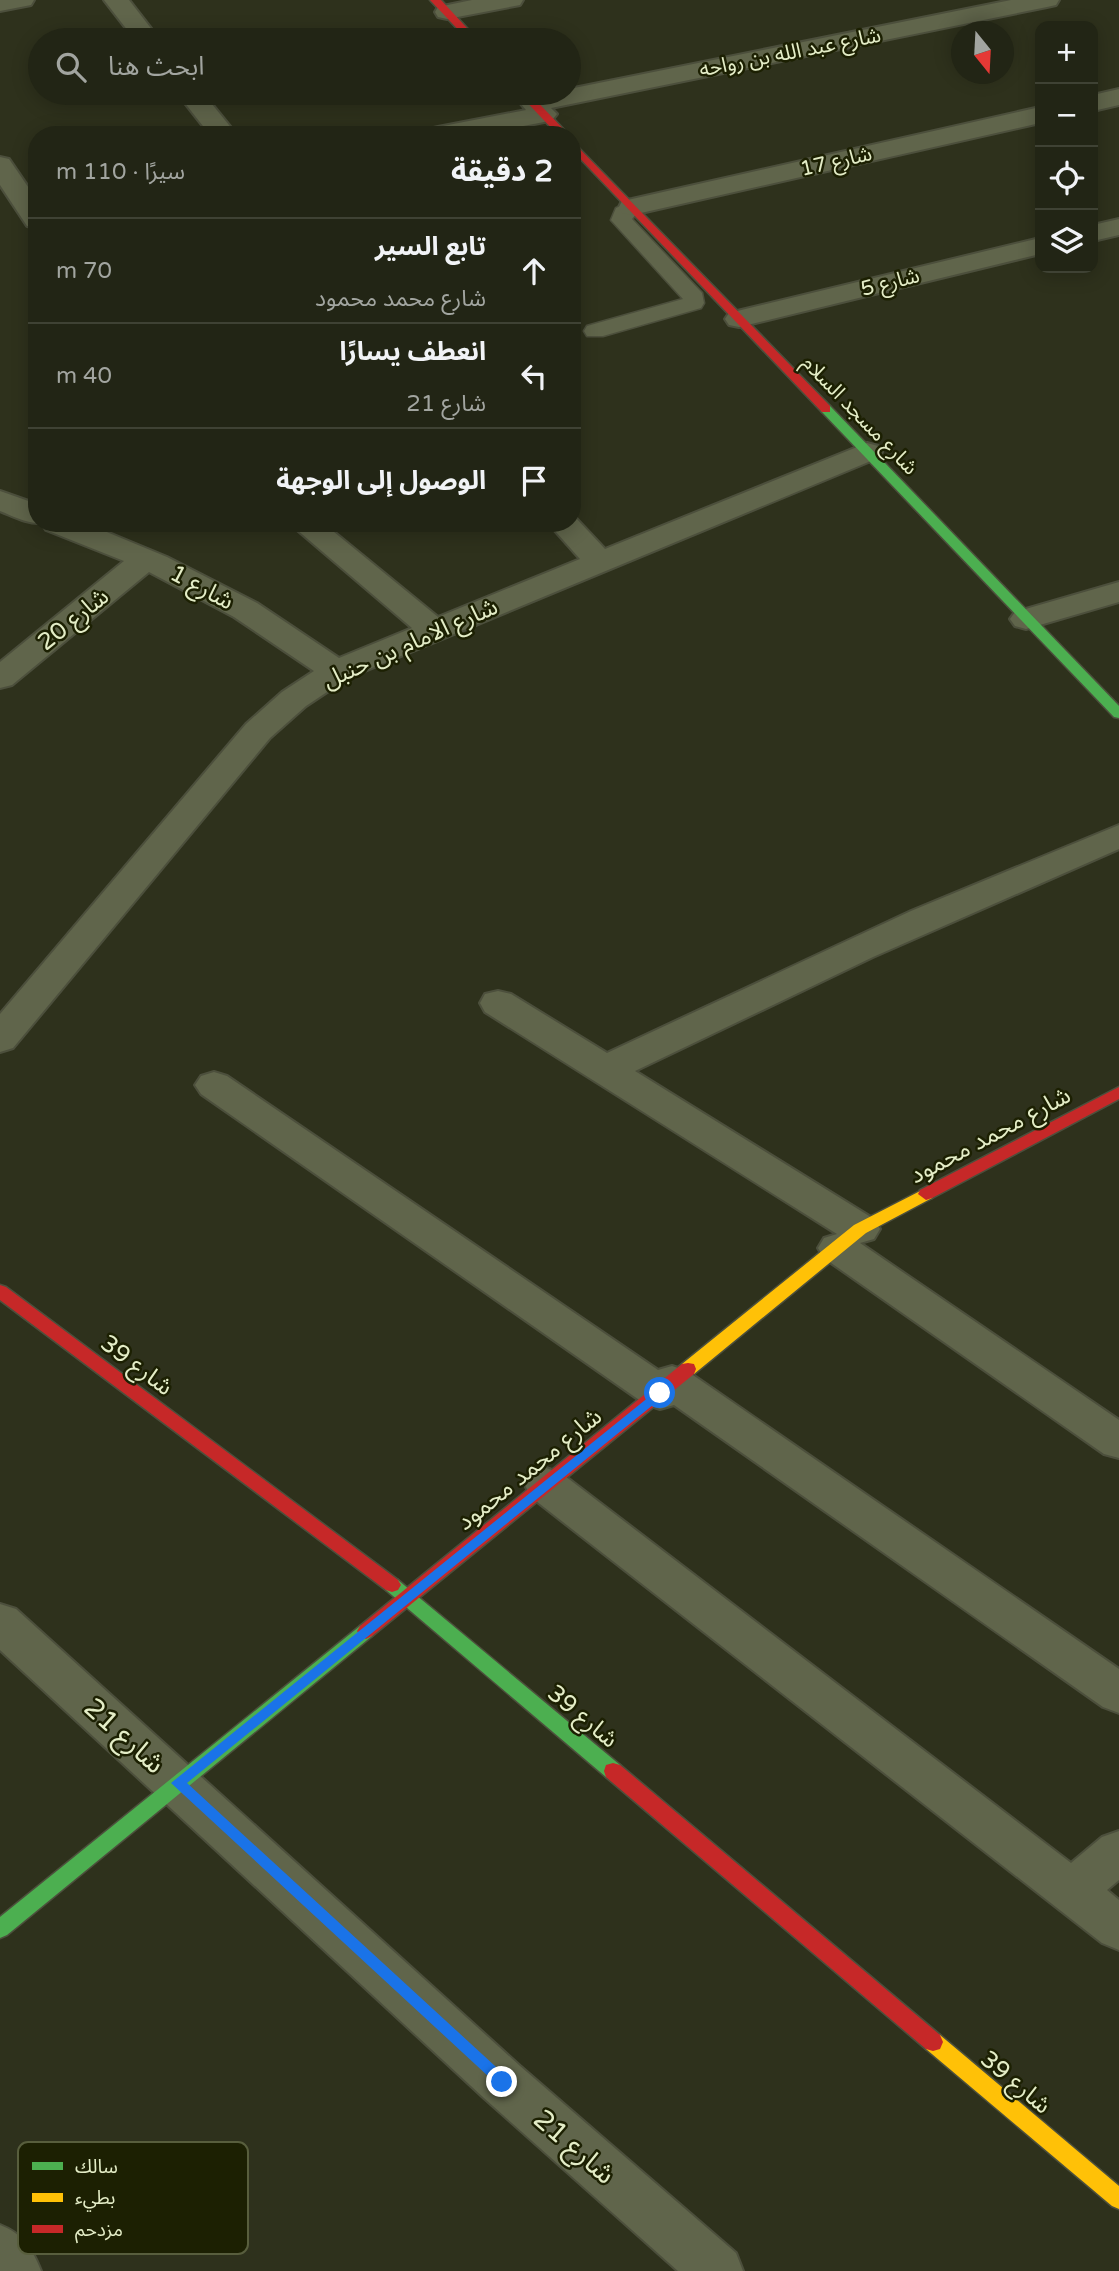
<!DOCTYPE html>
<html lang="ar">
<head>
<meta charset="utf-8">
<style>
	body { margin:0; font-family:"Varela Round","Noto Sans Arabic",sans-serif; background:#2a2d1e; color:#f1f3f6; direction:rtl }
	.controls { position:absolute; right:21px; top:21px; display:grid; overflow:hidden; border-radius:14px; box-shadow:0 4px 18px #0003 }
	.controls button { width:63px; height:63px; display:grid; place-items:center; padding:0; border:0; border-bottom:2px solid #3f4234; background:#222515; color:#f1f3f6; font:35px sans-serif }
	.compass { position:absolute; left:951px; top:21px; width:63px; height:63px; border-radius:50%; background:#222515; box-shadow:0 4px 18px #0003; rotate:162deg }
	.stop { position:absolute; width:21px; height:21px; margin:-16px; border:5px solid #1a73e8; border-radius:50%; background:#fff }
	.stop.end { background:#1a73e8; border-color:#fff; box-shadow:0 2px 7px #0008 }
	.list { margin:0; padding:0; list-style:none }
	h2 { display:flex; justify-content:space-between; align-items:center; height:91px; margin:0; padding:0 28px; font-size:30px }
	h2 small { font-size:23px; font-weight:400; color:#a2a5a0 }
	.list li { display:grid; grid-template-columns:46px 1fr auto; gap:21px; align-items:center; box-sizing:border-box; height:105px; padding:0 28px; border-top:2px solid #3f4234 }
	.list b { display:block; font-size:26px; white-space:nowrap }
	.list p { margin:0; font-size:23px; white-space:nowrap; color:#a2a5a0 }
	.list em { font-size:23px; font-style:normal; color:#a2a5a0 }
	.icon { flex:none; width:38px; height:38px; fill:none; stroke:currentColor; stroke-width:2; stroke-linecap:round; stroke-linejoin:round }
	.map { position:relative; flex:none; width:1119px; height:2271px; overflow:hidden; direction:ltr }
	.search { position:absolute; background:#222515; box-shadow:0 4px 18px #0003; left:28px; top:28px; width:553px; height:77px; display:flex; align-items:center; gap:18px; box-sizing:border-box; padding:0 24px; border-radius:38px; color:#a2a5a0; font-size:26px }
	.panel { position:absolute; background:#222515; box-shadow:0 4px 18px #0003; left:28px; top:126px; width:553px; height:406px; border-radius:28px; direction:rtl }
	.map>svg:first-child { display:block }
</style>
</head>
<body>
<div class="map">
<svg width="1119" height="2271" viewBox="0 0 1119 2271">
	<rect width="100%" height="100%" fill="#2e311c"/>
	<g fill="none" stroke-linecap="round" stroke-linejoin="round">
		<defs>
			<path id="lane" d="M632 201 642 207 632 219 702 293 704 303 701 308 603 336H587L584 331 587 326 683 299 611 220 616 208Z"/>
			<g id="street">
				<path d="M0 0H34L31 5 0 11Z"/>
				<path d="M104 0H129L160 40H135Z"/>
				<path d="M472 0H523L520 5 447 19 438 17 435 12 438 7Z"/>
				<path d="M1011 0H1059L1056 5 1047 7 551 108 557 114 553 119 544 122 478 135H425L429 129 438 127 526 110 521 104 525 99 569 93V89Z"/>
				<path d="M1119 89V105L1093 111V95Z"/>
				<path d="M177 93H203L237 135H210Z"/>
				<path d="M1040 107V123L632 215 622 213 619 207 622 201 632 199Z"/>
				<path d="M0 157 9 159 37 200V228L27 226 0 185Z"/>
				<path d="M1119 219V235L1093 241V225Z"/>
				<path d="M1040 238V254L739 327 729 325 725 319 729 313Z"/>
				<path d="M867 443 878 446 882 452 878 458 348 678 306 706 270 738 13 1048 0 1052V1014L246 724 282 692 314 671 234 617 149 572 12 685 0 688V662L124 561 46 530 42 523H85L167 557 257 603 339 658 412 628 289 523H323L438 617 580 559 548 523H572L574 516 605 549Z"/>
				<path d="M0 491 37 504V523H41C27 524 13 516 0 511Z"/>
				<path d="M1119 582V602L1026 629 1015 626 1010 619 1015 612Z"/>
				<path d="M1119 825V849L873 957 635 1071 874 1219 880 1229 874 1239 860 1243 1119 1420V1458L1104 1454 824 1258 818 1248 824 1238 837 1234 485 1012 480 1003 485 994 498 991 511 994 607 1053 911 911Z"/>
				<path d="M214 1072 227 1076 658 1370 672 1366 687 1371 1119 1669V1713L1103 1707 674 1405 660 1409 645 1404 201 1094 195 1085 201 1076Z"/>
				<path d="M546 1468 561 1473 1071 1863 1102 1837 1119 1831V1880L1107 1890 1119 1900V1950L1102 1943 531 1497 525 1485 531 1473Z"/>
				<path d="M0 1604 16 1609 520 2066 736 2253 743 2271H678L484 2098 0 1650Z"/>
				<path d="M0 2225C23 2234 32 2248 41 2271H0Z"/>
			</g>
			<g id="fast">
				<path d="M826 405 830 406 1119 706V718L1114 717 822 412 820 409Z"/>
				<path d="M392 1578 398 1580 620 1765 622 1771 620 1777 613 1779 606 1777 386 1590 383 1585 386 1580Z"/>
				<path d="M366 1623 372 1626 375 1631 372 1636 7 1935 0 1938V1917L360 1626Z"/>
			</g>
			<g id="slow">
				<path d="M926 1188 934 1194 932 1198 866 1233 694 1374H682L680 1369 682 1364 854 1225Z"/>
				<path d="M933 2033 940 2035 1119 2186V2209L1112 2206 926 2049 923 2042 926 2035Z"/>
			</g>
			<g id="jam">
				<path d="M430 0H441L478 40H468Z"/>
				<path d="M518 93H529L569 135H558Z"/>
				<path d="M572 141 830 406V412H822L572 150Z"/>
				<path d="M1119 1087V1099L932 1198 926 1200 918 1194 920 1190Z"/>
				<path d="M0 1285 6 1287 398 1580 401 1585 398 1590 392 1592 386 1590 0 1300Z"/>
				<path d="M688 1363 694 1364 696 1369 694 1374 372 1636 366 1639 360 1636 357 1631 360 1626 682 1364Z"/>
				<path d="M613 1763 620 1765 940 2035 943 2042 940 2049 933 2051 926 2049 606 1777 604 1771 606 1765Z"/>
			</g>
		</defs>
		<use href="#lane" stroke="#4c4f3c" stroke-width="3"/>
		<use href="#street" stroke="#4c4f3c" stroke-width="4"/>
		<use href="#fast" stroke="#4c4f3c" stroke-width="3"/>
		<use href="#slow" stroke="#4c4f3c" stroke-width="3"/>
		<use href="#jam" stroke="#4c4f3c" stroke-width="3"/>
		<use href="#lane" fill="#60654b" fill-rule="evenodd"/>
		<use href="#street" fill="#60654b" fill-rule="evenodd"/>
		<use href="#fast" fill="#4caf50" fill-rule="evenodd"/>
		<use href="#slow" fill="#ffc107" fill-rule="evenodd"/>
		<use href="#jam" fill="#c62828" fill-rule="evenodd"/>
	</g>
	<path fill="#1a73e8" d="M660 1388 664 1389V1396L187 1783 507 2077V2087L502 2089 171 1783Z"/>
	<g text-anchor="middle" stroke-width="5" stroke-linejoin="round" paint-order="stroke">
		<g font-size="21" fill="#e4edc7" stroke="#1c2002">
			<text transform="translate(790 52) rotate(-11)" y="7">شارع عبد الله بن رواحه</text>
			<text transform="translate(836 161) rotate(-13)" y="7">شارع 17</text>
			<text transform="translate(890 282) rotate(-14)" y="7">شارع 5</text>
			<text transform="translate(860 415) rotate(46)" y="7">شارع مسجد السلام</text>
		</g>
		<g font-size="24" fill="#e4edc7" stroke="#1c2002">
			<text transform="translate(202 587) rotate(28)" y="8">شارع 1</text>
			<text transform="translate(73 619) rotate(-39)" y="8">شارع 20</text>
			<text transform="translate(410 643) rotate(-24)" y="8">شارع الامام بن حنبل</text>
			<text transform="translate(990 1135) rotate(-28)" y="8">شارع محمد محمود</text>
			<text transform="translate(137 1365) rotate(37)" y="8">شارع 39</text>
			<text transform="translate(529 1469) rotate(-39)" y="8">شارع محمد محمود</text>
			<text transform="translate(583 1716) rotate(40)" y="8">شارع 39</text>
			<text transform="translate(1016 2082) rotate(40)" y="8">شارع 39</text>
		</g>
		<g font-size="28" fill="#e4edc7" stroke="#1c2002">
			<text transform="translate(125 1735) rotate(42)" y="10">شارع 21</text>
			<text transform="translate(575 2146) rotate(41)" y="10">شارع 21</text>
		</g>
	</g>
	<rect x="18" y="2142" width="230" height="112" rx="10" fill="#1c2002" stroke="#585e3d" stroke-width="2"/>
	<rect x="32" y="2162" width="31" height="8" fill="#4caf50"/>
	<rect x="32" y="2193" width="31" height="9" fill="#ffc107"/>
	<rect x="32" y="2225" width="31" height="8" fill="#c62828"/>
	<g font-size="19" fill="#e4edc7">
		<text x="75" y="2173">سالك</text>
		<text x="75" y="2204">بطيء</text>
		<text x="75" y="2236">مزدحم</text>
	</g>
</svg>
<div class="controls">
<button>+</button>
<button>−</button>
<button><svg class="icon" aria-label="locate" viewBox="0 0 24 24"><circle cx="12" cy="12" r="6"/><path d="M12 2v4M12 18v4M2 12h4M18 12h4"/></svg></button>
<button><svg class="icon" aria-label="layers" viewBox="0 0 24 24"><path d="M12 4l9 5-9 5-9-5zM3 14l9 5 9-5"/></svg></button>
</div>
<svg class="compass" viewBox="-18 -18 36 36"><path d="M0-13l5 13h-10z" fill="#e53935"/><path d="M0 13l5-13h-10z" fill="#a2a5a0"/></svg>
<div class="stop" style="left:660px;top:1393px"></div>
<div class="stop end" style="left:502px;top:2082px"></div>
<div class="search"><svg class="icon" aria-label="search" viewBox="0 0 24 24"><circle cx="10" cy="10" r="6"/><path d="M15 15l6 6"/></svg>ابحث هنا</div>
<section class="panel">
<h2>2 دقيقة<small>سيرًا · 110 m</small></h2>
<ul class="list">
<li><svg class="icon" aria-label="ahead" viewBox="0 0 24 24"><path d="M12 20V5M6 11l6-6 6 6"/></svg><div><b>تابع السير</b><p>شارع محمد محمود</p></div><em>70 m</em></li>
<li><svg class="icon" aria-label="left" viewBox="0 0 24 24"><path d="M17 20v-9H6M10 6l-5 5 5 5"/></svg><div><b>انعطف يسارًا</b><p>شارع 21</p></div><em>40 m</em></li>
<li><svg class="icon" aria-label="arrive" viewBox="0 0 24 24"><path d="M6 21V4h12l-3 4 3 4H6"/></svg><div><b>الوصول إلى الوجهة</b></div></li>
</ul>
</section>
</div>
</body>
</html>
